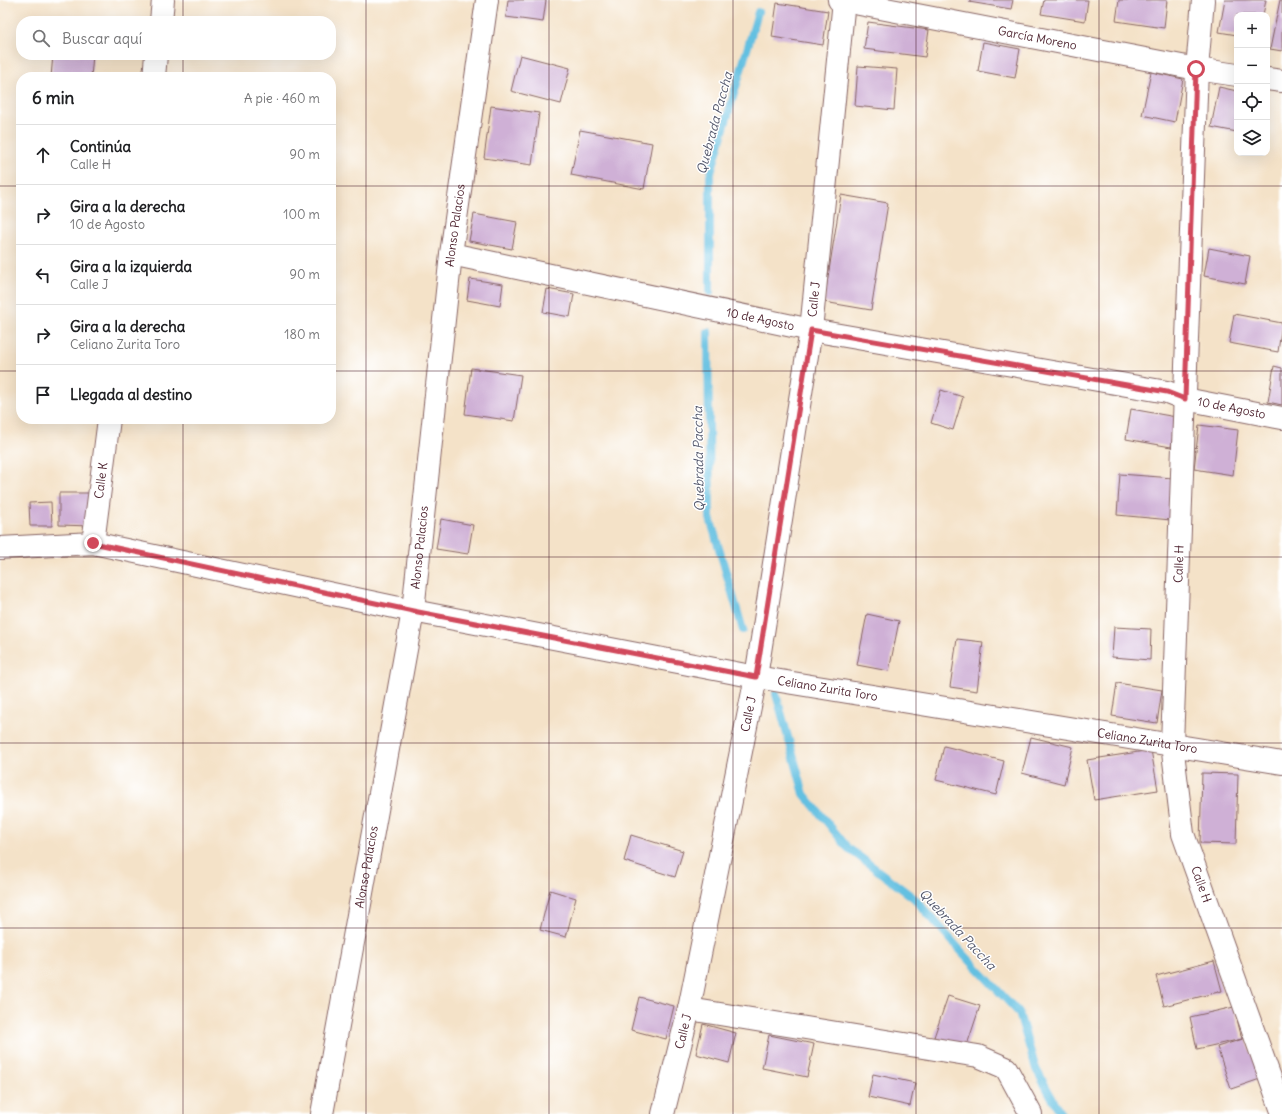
<!DOCTYPE html>
<html lang="es">
<head>
<meta charset="utf-8">
<style>
	body { margin:0; font-family:Delius,sans-serif; background:#f2f2f2; color:#202124 }
	.controls { position:absolute; right:12px; top:12px; display:grid; overflow:hidden; border-radius:8px; box-shadow:0 4px 16px #0002 }
	.controls button { width:36px; height:36px; display:grid; place-items:center; padding:0; border:0; border-bottom:1px solid #e0e0e0; background:#fff; color:#202124; font:20px sans-serif }
	.stop { position:absolute; width:12px; height:12px; margin:-9px; border:3px solid #d1495b; border-radius:50%; background:#fff }
	.stop.end { background:#d1495b; border-color:#fff; box-shadow:0 1px 4px #0008 }
	.list { margin:0; padding:0; list-style:none }
	h2 { display:flex; justify-content:space-between; align-items:center; height:52px; margin:0; padding:0 16px; font-size:17px }
	h2 small { font-size:13px; font-weight:400; color:#757577 }
	.list li { display:grid; grid-template-columns:26px 1fr auto; gap:12px; align-items:center; box-sizing:border-box; height:60px; padding:0 16px; border-top:1px solid #e0e0e0 }
	.list b { display:block; font-size:15px; white-space:nowrap }
	.list p { margin:0; font-size:13px; white-space:nowrap; color:#757577 }
	.list em { font-size:13px; font-style:normal; color:#757577 }
	.icon { flex:none; width:22px; height:22px; fill:none; stroke:currentColor; stroke-width:2; stroke-linecap:round; stroke-linejoin:round }
	.map { position:relative; flex:none; width:1282px; height:1114px; overflow:hidden }
	.search { position:absolute; background:#fff; box-shadow:0 4px 16px #0002; left:16px; top:16px; width:320px; height:44px; display:flex; align-items:center; gap:10px; box-sizing:border-box; padding:0 14px; border-radius:16px; color:#757577; font-size:15px }
	.panel { position:absolute; background:#fff; box-shadow:0 4px 16px #0002; left:16px; top:72px; width:320px; height:352px; border-radius:16px }
	.map>svg:first-child { display:block }
</style>
</head>
<body>
<div class="map">
<svg width="1282" height="1114" viewBox="0 0 1282 1114">
	<rect width="100%" height="100%" fill="#fff"/>
	<filter id="ink" filterUnits="userSpaceOnUse"><feTurbulence type="fractalNoise" baseFrequency=".025" numOctaves="2"/><feDisplacementMap in="SourceGraphic" scale="8" xChannelSelector="R" yChannelSelector="G"/><feConvolveMatrix kernelMatrix="1 2 1 2 8 2 1 2 1" color-interpolation-filters="sRGB"/></filter>
	<filter id="wash" filterUnits="userSpaceOnUse"><feTurbulence type="fractalNoise" baseFrequency=".012" numOctaves="4" result="noise"/><feDisplacementMap in="SourceGraphic" scale="16" xChannelSelector="R" yChannelSelector="G"/><feGaussianBlur stdDeviation="0.9" result="paint"/><feColorMatrix in="noise" values="0 0 0 0 0 0 0 0 0 0 0 0 0 0 0 0 0 1.4 0 .05"/><feComposite in="paint" operator="in"/></filter>
	<g filter="url(#wash)">
		<rect width="100%" height="100%" fill="#f4e2c8"/>
		<g fill="none" stroke-linecap="round" stroke-linejoin="round">
			<g stroke="#63c0e1" stroke-width="8">
				<path d="M710 292V176L758 12"/>
				<path d="M708 332 710 518 743 630"/>
				<path d="M776 694 804 794 848 848 914 898 960 950 1019 1013 1036 1069 1061 1114"/>
			</g>
		</g>
		<g id="blocks">
			<g fill="#cfb0d6">
				<path d="M508 0H546L543 22 506 17Z"/>
				<path d="M970 0H1013L1011 9 969 2Z"/>
				<path d="M1044 0H1088L1085 21 1041 14Z"/>
				<path d="M1119 0H1167L1164 28 1116 21Z"/>
				<path d="M1225 0H1266L1263 15H1237V35L1219 32Z"/>
				<path d="M1280 0H1282V51L1270 49Z"/>
				<path d="M777 3 828 11 823 45 772 37Z"/>
				<path d="M868 22 929 30 925 57 864 49Z"/>
				<path d="M983 42 1020 49 1015 78 978 71Z"/>
				<path d="M53 55H93L91 77H51Z"/>
				<path d="M520 55 570 68 561 104 511 91Z"/>
				<path d="M858 66 897 69 894 110 855 106Z"/>
				<path d="M1151 72 1183 79 1175 122 1142 115Z"/>
				<path d="M1219 87 1237 91V132L1211 127Z"/>
				<path d="M491 106 539 113 532 165 484 158Z"/>
				<path d="M580 130 652 143 644 189 571 175Z"/>
				<path d="M841 195 888 203 871 310 824 302Z"/>
				<path d="M474 214 517 222 512 249 469 241Z"/>
				<path d="M1209 248 1250 256 1245 284 1204 276Z"/>
				<path d="M470 279 503 284 500 306 467 300Z"/>
				<path d="M547 289 574 294 570 317 543 312Z"/>
				<path d="M1234 314 1282 323 1278 352 1229 343Z"/>
				<path d="M1274 366 1282 368V405L1268 402Z"/>
				<path d="M471 368 521 375 514 421 465 414Z"/>
				<path d="M941 390 963 397 953 430 931 423Z"/>
				<path d="M1131 409 1176 417 1171 447 1126 439Z"/>
				<path d="M1199 425 1238 430 1233 475 1194 469Z"/>
				<path d="M1120 474 1173 478 1171 520 1117 515Z"/>
				<path d="M59 493H91V526L59 525Z"/>
				<path d="M51 502 52 526H30L29 503Z"/>
				<path d="M441 519 473 525 468 554 436 549Z"/>
				<path d="M867 614 899 621 889 671 857 665Z"/>
				<path d="M1114 627 1151 629 1150 660 1112 657Z"/>
				<path d="M957 639 983 642 977 691 950 687Z"/>
				<path d="M1117 683 1162 690 1157 723 1112 716Z"/>
				<path d="M1031 737 1073 747 1064 784 1022 773Z"/>
				<path d="M944 746 1004 761 996 795 936 780Z"/>
				<path d="M1151 750 1158 790 1094 800 1087 760Z"/>
				<path d="M1202 773 1238 774 1236 844 1200 843Z"/>
				<path d="M631 835 683 851 675 877 624 861Z"/>
				<path d="M550 890 576 898 566 937 540 930Z"/>
				<path d="M1214 961 1222 991 1164 1006 1156 976Z"/>
				<path d="M948 996 980 1006 966 1048 934 1037Z"/>
				<path d="M639 997 674 1006 666 1039 631 1030Z"/>
				<path d="M1234 1007 1242 1039 1197 1049 1190 1017Z"/>
				<path d="M703 1024 736 1033 729 1063 696 1054Z"/>
				<path d="M769 1035 814 1044 807 1077 762 1068Z"/>
				<path d="M1246 1038 1260 1079 1231 1089 1217 1047Z"/>
				<path d="M873 1074 915 1083 910 1106 868 1097Z"/>
			</g>
		</g>
	</g>
	<g filter="url(#ink)">
		<use href="#blocks" fill-opacity="0" stroke="#866362" stroke-width="1"/>
		<g fill="none" stroke-linecap="round" stroke-linejoin="round">
			<defs>
				<g id="street">
					<path id="s1" d="M839 0 1197 69 1237 75"/>
					<path id="s2" d="M1203 0 1197 69 1172 744 1183 834 1282 1111"/>
					<path d="M161 21 163 0"/>
					<path d="M154 77 156 55"/>
					<path d="M1267 79 1282 81"/>
					<path id="s3" d="M451 254 811 330 1167 392 1185 399 1282 418"/>
					<path id="s4" d="M93 543 109 419"/>
					<path id="s5" d="M0 548 93 543 413 611 756 677 1282 763"/>
					<path d="M689 1009 978 1056 1006 1068 1031 1114"/>
					<path id="s6" d="M322 1114 413 611 451 254 487 0"/>
					<path id="s7" d="M663 1114 689 1009 756 677 811 330 844 0"/>
				</g>
			</defs>
			<use href="#street" stroke="#866362" stroke-width="24"/>
			<use href="#street" stroke="#fff" stroke-width="22"/>
		</g>
	</g>
	<g fill="none" stroke-linecap="round" stroke-linejoin="round" filter="url(#ink)">
		<path stroke="#d1495b" stroke-width="5" d="M93 543 413 611 756 677 811 330 1167 392 1185 399 1196 69"/>
	</g>
	<path fill="none" stroke="#4a1f2b" stroke-width="1" stroke-opacity="0.55" d="M183 0V21M366 0V1114M549 0V1114M733 0V1114M916 0V1114M1099 0V1114M183 55V77M0 186H21M331 186H1282M0 371H21M331 371H1282M183 419V1114M0 557H1282M0 743H1282M0 928H1282"/>
	<g text-anchor="middle" stroke-width="3" stroke-linejoin="round" paint-order="stroke">
		<g font-size="12" fill="#4a1f2b" stroke="#fff">
			<text dy="4" stroke="none"><textPath href="#s1" startOffset="202">García Moreno</textPath></text>
			<text dy="4" stroke="none"><textPath href="#s6" startOffset="899">Alonso Palacios</textPath></text>
			<text dy="4" stroke="none"><textPath href="#s7" startOffset="829">Calle J</textPath></text>
			<text dy="4" stroke="none"><textPath href="#s3" startOffset="316">10 de Agosto</textPath></text>
			<text dy="4" stroke="none"><textPath href="#s3" startOffset="796">10 de Agosto</textPath></text>
			<text dy="4" stroke="none"><textPath href="#s4" startOffset="63">Calle K</textPath></text>
			<text dy="4" stroke="none"><textPath href="#s6" startOffset="575">Alonso Palacios</textPath></text>
			<text transform="translate(1179 564) rotate(-88)" y="4">Calle H</text>
			<text dy="4" stroke="none"><textPath href="#s5" startOffset="842">Celiano Zurita Toro</textPath></text>
			<text dy="4" stroke="none"><textPath href="#s7" startOffset="409">Calle J</textPath></text>
			<text dy="4" stroke="none"><textPath href="#s5" startOffset="1166">Celiano Zurita Toro</textPath></text>
			<text dy="4" stroke="none"><textPath href="#s6" startOffset="251">Alonso Palacios</textPath></text>
			<text dy="4" stroke="none"><textPath href="#s2" startOffset="889">Calle H</textPath></text>
			<text dy="4" stroke="none"><textPath href="#s7" startOffset="85">Calle J</textPath></text>
		</g>
		<g font-size="13" font-style="italic" fill="#53576b" stroke="#fff">
			<text transform="translate(714 123) rotate(-75)" y="5">Quebrada Paccha</text>
			<text transform="translate(698 459) rotate(-91)" y="5">Quebrada Paccha</text>
			<text transform="translate(958 929) rotate(47)" y="5">Quebrada Paccha</text>
		</g>
	</g>
</svg>
<div class="controls">
<button>+</button>
<button>−</button>
<button><svg class="icon" aria-label="locate" viewBox="0 0 24 24"><circle cx="12" cy="12" r="6"/><path d="M12 2v4M12 18v4M2 12h4M18 12h4"/></svg></button>
<button><svg class="icon" aria-label="layers" viewBox="0 0 24 24"><path d="M12 4l9 5-9 5-9-5zM3 14l9 5 9-5"/></svg></button>
</div>
<div class="stop" style="left:1196px;top:69px"></div>
<div class="stop end" style="left:93px;top:543px"></div>
<div class="search"><svg class="icon" aria-label="search" viewBox="0 0 24 24"><circle cx="10" cy="10" r="6"/><path d="M15 15l6 6"/></svg>Buscar aquí</div>
<section class="panel">
<h2>6 min<small>A pie · 460 m</small></h2>
<ul class="list">
<li><svg class="icon" aria-label="ahead" viewBox="0 0 24 24"><path d="M12 20V5M6 11l6-6 6 6"/></svg><div><b>Continúa</b><p>Calle H</p></div><em>90 m</em></li>
<li><svg class="icon" aria-label="right" viewBox="0 0 24 24"><path d="M7 20v-9h11M14 6l5 5-5 5"/></svg><div><b>Gira a la derecha</b><p>10 de Agosto</p></div><em>100 m</em></li>
<li><svg class="icon" aria-label="left" viewBox="0 0 24 24"><path d="M17 20v-9H6M10 6l-5 5 5 5"/></svg><div><b>Gira a la izquierda</b><p>Calle J</p></div><em>90 m</em></li>
<li><svg class="icon" aria-label="right" viewBox="0 0 24 24"><path d="M7 20v-9h11M14 6l5 5-5 5"/></svg><div><b>Gira a la derecha</b><p>Celiano Zurita Toro</p></div><em>180 m</em></li>
<li><svg class="icon" aria-label="arrive" viewBox="0 0 24 24"><path d="M6 21V4h12l-3 4 3 4H6"/></svg><div><b>Llegada al destino</b></div></li>
</ul>
</section>
</div>
</body>
</html>
